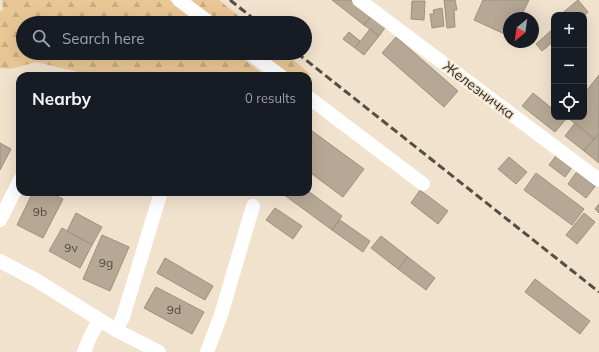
<!DOCTYPE html>
<html lang="en">
<head>
<meta charset="utf-8">
<style>
	body { margin:0; font-family:Mulish,sans-serif; background:#242831; color:#f1f3f6 }
	.controls { position:absolute; right:12px; top:12px; display:grid; overflow:hidden; border-radius:8px; box-shadow:0 4px 16px #0002 }
	.controls button { width:36px; height:36px; display:grid; place-items:center; padding:0; border:0; border-bottom:1px solid #363941; background:#171b24; color:#f1f3f6; font:20px sans-serif }
	.compass { position:absolute; left:503px; top:12px; width:36px; height:36px; border-radius:50%; background:#171b24; box-shadow:0 4px 16px #0002; rotate:209deg }
	.list { margin:0; padding:0; list-style:none }
	h2 { display:flex; justify-content:space-between; align-items:center; height:52px; margin:0; padding:0 16px; font-size:17px }
	h2 small { font-size:13px; font-weight:400; color:#9ea1a6 }
	.icon { flex:none; width:22px; height:22px; fill:none; stroke:currentColor; stroke-width:2; stroke-linecap:round; stroke-linejoin:round }
	.map { position:relative; flex:none; width:599px; height:352px; overflow:hidden }
	.search { position:absolute; background:#171b24; box-shadow:0 4px 16px #0002; left:16px; top:16px; width:296px; height:44px; display:flex; align-items:center; gap:10px; box-sizing:border-box; padding:0 14px; border-radius:22px; color:#9ea1a6; font-size:15px }
	.panel { position:absolute; background:#171b24; box-shadow:0 4px 16px #0002; left:16px; top:72px; width:296px; height:124px; border-radius:12px }
	.map>svg:first-child { display:block }
</style>
</head>
<body>
<div class="map">
<svg width="599" height="352" viewBox="0 0 599 352">
	<defs>
		<pattern id="forest-firs" width="22" height="20" patternUnits="userSpaceOnUse"><rect width="22" height="20" fill="#e9c795"/><path d="M5 1l3.5 6h-7zM16 11l3.5 6h-7z" fill="#c8ab80"/></pattern>
	</defs>
	<rect width="100%" height="100%" fill="#f0e2cd"/>
	<g fill="url(#forest-firs)">
		<path d="M2 0H169L198 23H23V53H236L265 76H95L36 62 11 69 0 68V11L3 10Z"/>
		<path d="M190 0H219L247 23H220Z"/>
		<path d="M259 53H285L310 74 308 77V76H288Z"/>
	</g>
	<g fill="#b6a894" stroke="#9d907d">
		<path d="M332 0H354L373 14 364 25Z"/>
		<path d="M444 0H455L457 10H454L455 27 447 28Z"/>
		<path d="M483 0H529L520 18H509V36L474 20Z"/>
		<path d="M578 0 588 12 584 16 560 15Z"/>
		<path d="M412 1H425L424 20 411 19Z"/>
		<path d="M442 8 444 26 432 28 430 14H434L433 10Z"/>
		<path d="M373 14 387 25 379 36 364 25Z"/>
		<path d="M554 28V41L542 51 536 44Z"/>
		<path d="M370 29 379 36 364 55 355 48Z"/>
		<path d="M349 32 360 41 355 48 343 39Z"/>
		<path d="M396 37 458 91 444 107 382 53Z"/>
		<path d="M599 75V133L594 139 567 117H584V94Z"/>
		<path d="M533 93 554 110V117H563L566 119 555 132 522 106Z"/>
		<path d="M575 123 594 139 584 151 565 136Z"/>
		<path d="M308 128 364 169 343 197 308 171Z"/>
		<path d="M599 133V163L584 151Z"/>
		<path d="M0 143 11 149 0 170Z"/>
		<path d="M558 153 574 165 565 177 549 165Z"/>
		<path d="M509 157 527 172 516 184 498 169Z"/>
		<path d="M578 170 597 184 586 198 568 184Z"/>
		<path d="M536 173 584 209 572 225 524 190Z"/>
		<path d="M420 190 448 211 438 224 411 203Z"/>
		<path d="M308 191 342 216 332 230 283 194 285 192Z"/>
		<path d="M33 192H49L63 199 43 238 17 225Z"/>
		<path d="M599 204V213L595 209Z"/>
		<path d="M275 208 302 226 293 239 266 220Z"/>
		<path d="M76 213 102 227 92 245 67 231Z"/>
		<path d="M584 213 595 222 577 244 566 235Z"/>
		<path d="M340 220 370 241 363 252 332 230Z"/>
		<path d="M62 228 92 245 80 268 49 251Z"/>
		<path d="M102 235 129 247 110 291 83 279Z"/>
		<path d="M381 236 408 257 398 269 371 248Z"/>
		<path d="M408 257 435 278 426 290 398 269Z"/>
		<path d="M165 258 213 286 205 300 157 273Z"/>
		<path d="M535 279 590 321 580 334 525 292Z"/>
		<path d="M156 287 204 312 192 334 144 308Z"/>
	</g>
	<g fill="none" stroke-linecap="round" stroke-linejoin="round">
		<g stroke="#fff" stroke-width="14">
			<path d="M179 0 210 23"/>
			<path d="M359 0 599 180"/>
			<path d="M250 53 281 76"/>
			<path d="M308 97 423 184"/>
			<path d="M0 220 20 180"/>
			<path d="M0 261 36 280 116 330 159 352"/>
			<path d="M116 330 123 317 161 192"/>
			<path d="M84 352 90 337 99 320"/>
			<path d="M207 352 221 315 253 206"/>
		</g>
		<g stroke="#554e44" stroke-width="3" stroke-dasharray="8 4" stroke-linecap="butt">
			<path d="M230 0 259 23"/>
			<path d="M297 53 599 292"/>
		</g>
	</g>
	<g text-anchor="middle" stroke-width="3" stroke-linejoin="round" paint-order="stroke">
		<g font-size="12" fill="#524a3f">
			<text x="40" y="216">9b</text>
			<text x="71" y="252">9v</text>
			<text x="106" y="267">9g</text>
			<text x="174" y="314">9d</text>
		</g>
		<g font-size="14" fill="#302b23" stroke="#f0e2cd">
			<text transform="translate(479 90) rotate(37)" y="5">Железничка</text>
		</g>
	</g>
</svg>
<div class="controls">
<button>+</button>
<button>−</button>
<button><svg class="icon" aria-label="locate" viewBox="0 0 24 24"><circle cx="12" cy="12" r="6"/><path d="M12 2v4M12 18v4M2 12h4M18 12h4"/></svg></button>
</div>
<svg class="compass" viewBox="-18 -18 36 36"><path d="M0-13l5 13h-10z" fill="#e53935"/><path d="M0 13l5-13h-10z" fill="#9ea1a6"/></svg>
<div class="search"><svg class="icon" aria-label="search" viewBox="0 0 24 24"><circle cx="10" cy="10" r="6"/><path d="M15 15l6 6"/></svg>Search here</div>
<section class="panel">
<h2>Nearby<small>0 results</small></h2>
<ul class="list">
</ul>
</section>
</div>
</body>
</html>
